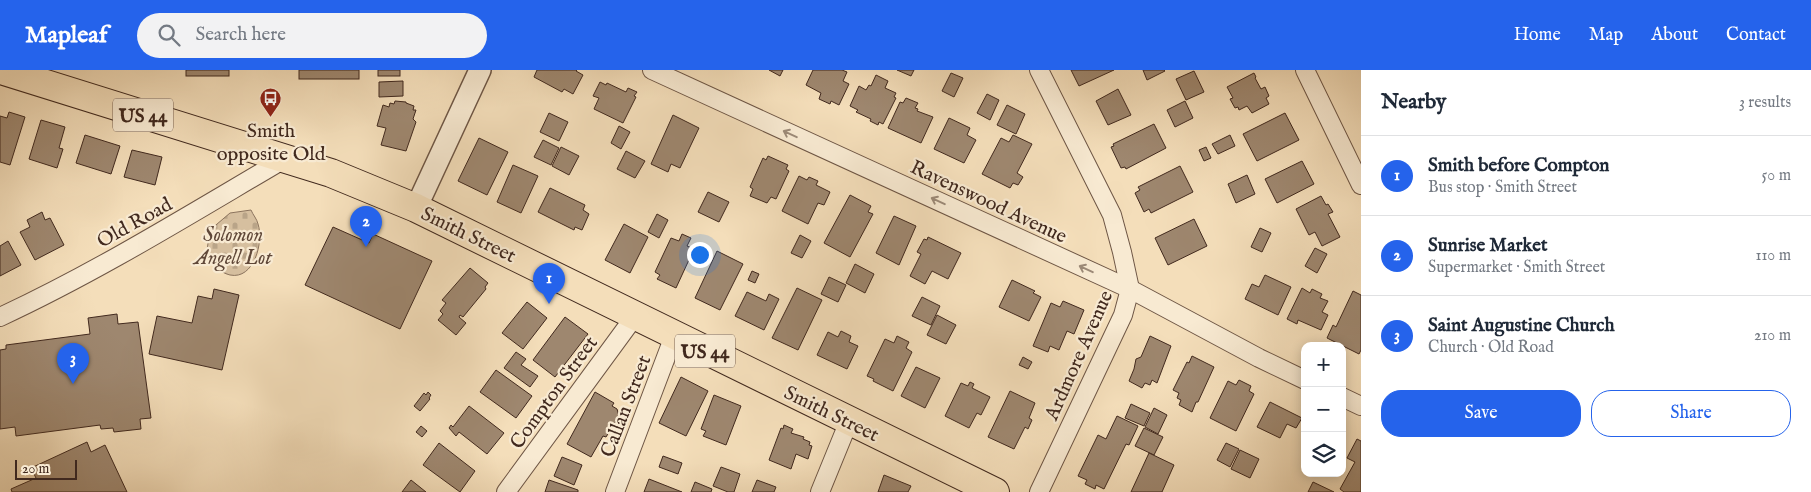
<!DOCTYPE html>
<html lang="en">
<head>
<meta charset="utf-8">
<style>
	body { margin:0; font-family:"IM FELL English",serif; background:#f2f2f3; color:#1f2937 }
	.controls { position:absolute; right:15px; bottom:15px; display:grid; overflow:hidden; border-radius:10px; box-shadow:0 2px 12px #0003 }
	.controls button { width:45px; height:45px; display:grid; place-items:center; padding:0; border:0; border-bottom:1px solid #e0e1e3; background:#fff; color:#1f2937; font:25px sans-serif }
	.scale { position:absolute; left:15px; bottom:12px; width:62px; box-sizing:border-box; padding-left:5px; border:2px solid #41291e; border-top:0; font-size:14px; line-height:18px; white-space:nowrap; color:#41291e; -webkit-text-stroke:4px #f8ead2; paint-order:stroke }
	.you { position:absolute; left:699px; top:184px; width:18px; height:18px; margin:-12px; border:4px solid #fff; border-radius:50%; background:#1a73e8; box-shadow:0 0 0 8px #1a73e833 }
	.badge { display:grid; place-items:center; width:32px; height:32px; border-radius:50%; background:#2563eb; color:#fff; font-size:16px; font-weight:700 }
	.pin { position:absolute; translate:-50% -41px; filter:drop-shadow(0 1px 2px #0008) }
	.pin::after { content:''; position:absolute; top:26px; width:18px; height:15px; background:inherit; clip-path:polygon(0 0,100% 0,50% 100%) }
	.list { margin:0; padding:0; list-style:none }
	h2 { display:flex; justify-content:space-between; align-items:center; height:65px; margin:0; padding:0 20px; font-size:21px }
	h2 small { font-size:16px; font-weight:400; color:#747a83 }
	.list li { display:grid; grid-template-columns:32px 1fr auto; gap:15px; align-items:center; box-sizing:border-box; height:80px; padding:0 20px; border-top:1px solid #e0e1e3 }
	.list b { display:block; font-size:19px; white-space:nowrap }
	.list p { margin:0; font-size:16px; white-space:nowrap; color:#747a83 }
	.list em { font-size:16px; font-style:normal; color:#747a83 }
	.actions { display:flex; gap:10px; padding:15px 20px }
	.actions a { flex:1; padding:11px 0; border:1px solid #2563eb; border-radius:20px; text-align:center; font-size:18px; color:#2563eb }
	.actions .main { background:#2563eb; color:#fff }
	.icon { flex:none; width:28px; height:28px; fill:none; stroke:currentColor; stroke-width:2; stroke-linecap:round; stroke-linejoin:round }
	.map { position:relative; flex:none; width:1361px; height:422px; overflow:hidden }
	header { display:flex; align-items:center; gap:30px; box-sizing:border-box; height:70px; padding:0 25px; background:#2563eb; color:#fff }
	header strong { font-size:24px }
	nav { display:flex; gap:28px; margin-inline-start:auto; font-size:18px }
	.search { width:350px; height:45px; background:#f2f2f3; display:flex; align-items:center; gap:12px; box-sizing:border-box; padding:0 18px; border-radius:28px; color:#747a83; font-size:19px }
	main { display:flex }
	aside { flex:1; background:#fff }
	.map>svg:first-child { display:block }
</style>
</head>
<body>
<header>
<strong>Mapleaf</strong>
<div class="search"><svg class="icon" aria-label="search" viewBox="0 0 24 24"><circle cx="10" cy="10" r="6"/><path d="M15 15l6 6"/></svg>Search here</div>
<nav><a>Home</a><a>Map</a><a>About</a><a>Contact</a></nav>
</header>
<main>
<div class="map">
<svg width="1361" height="422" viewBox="0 0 1361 422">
	<defs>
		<pattern id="cemetery-stones" width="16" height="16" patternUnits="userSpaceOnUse" patternTransform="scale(1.25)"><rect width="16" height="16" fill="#d6bf9f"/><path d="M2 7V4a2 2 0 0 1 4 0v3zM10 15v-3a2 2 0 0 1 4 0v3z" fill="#b9a488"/></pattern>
	</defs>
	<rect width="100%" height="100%" fill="#f4deba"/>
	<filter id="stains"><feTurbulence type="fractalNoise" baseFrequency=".004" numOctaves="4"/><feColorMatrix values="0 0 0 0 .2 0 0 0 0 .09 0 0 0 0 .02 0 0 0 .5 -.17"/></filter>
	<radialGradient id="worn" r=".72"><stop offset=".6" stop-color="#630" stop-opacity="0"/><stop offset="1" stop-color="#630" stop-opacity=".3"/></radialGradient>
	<path fill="url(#cemetery-stones)" stroke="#8c745e" d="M251 140C253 145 257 149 258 154 264 172 254 210 230 205 225 204 219 200 215 198L207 180 210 160 230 143Z"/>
	<g fill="#9e876f" stroke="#41291e">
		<rect x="186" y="0" width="43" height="6"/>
		<rect x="299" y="0" width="60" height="9"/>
		<rect x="378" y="0" width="22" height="6"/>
		<path d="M537 0H577L576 1 583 5 573 24 564 19 562 22 534 7Z"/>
		<path d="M769 0H783L780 6Z"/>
		<path d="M813 0H842L847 2 843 11 849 14 839 35 831 31 830 34 819 29 821 23 806 15Z"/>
		<path d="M897 0H914L911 6Z"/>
		<path d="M1071 0H1114L1079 16Z"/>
		<path d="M1143 0H1164L1165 1 1147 10Z"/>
		<path d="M1194 1 1204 22 1186 30 1176 9Z"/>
		<path d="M951 3 963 8 954 27 942 21Z"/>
		<path d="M1254 3 1256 7 1255 8 1261 19 1265 17 1269 26 1266 28 1269 34 1252 43 1247 36 1239 40 1238 37 1235 38 1230 29 1233 28 1227 17Z"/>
		<path d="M876 5 888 11 885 18 896 23 894 27 896 28 883 54 879 52 878 55 870 51 871 49 856 42 858 40 850 36 859 16 866 20 869 15 871 16Z"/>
		<path d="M403 11V26L379 27V12Z"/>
		<path d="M600 12 606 15 607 13 626 22 628 18 637 22 634 26 636 27 623 53 594 39 599 28 593 26Z"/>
		<path d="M1118 19 1131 45 1108 55 1096 31Z"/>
		<path d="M987 24 999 30 990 50 977 43Z"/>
		<path d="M906 28 918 33 915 38 918 39 917 41 933 47 921 73 888 58 900 32 903 33Z"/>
		<path d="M395 31 406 32V33L414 36 413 40H416L413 49 416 52 406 81 381 75 386 58 377 56 383 35 389 37 390 33 394 34Z"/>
		<path d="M1185 31 1193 48 1175 57 1167 40Z"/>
		<path d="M1007 35 1025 44 1016 64 997 55Z"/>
		<path d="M9 42 25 47 10 95 0 92V46L7 48Z"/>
		<path d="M549 43 568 52 559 71 540 62Z"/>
		<path d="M1285 43 1299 70 1257 91 1243 64Z"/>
		<path d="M673 45 699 58 680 98 671 94 668 102 651 94Z"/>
		<path d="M949 48 970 58 967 65 976 70 964 93 934 79Z"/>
		<path d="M41 50 65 57 59 78 63 79 57 98 29 89Z"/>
		<path d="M1154 54 1166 78 1126 99 1125 97 1121 98 1111 77 1114 76 1113 74Z"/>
		<path d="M619 56 630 62 621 79 611 73Z"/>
		<path d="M85 65 120 76 111 104 76 93Z"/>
		<path d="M1013 65 1032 74 1017 103 1023 107 1018 115 1013 113 1010 118 982 104 1001 68 1009 72Z"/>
		<path d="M1230 65 1235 76 1218 84 1212 74Z"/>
		<path d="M479 68 508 82 487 125 458 111Z"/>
		<path d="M543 70 559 78 551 95 534 87Z"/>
		<path d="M561 77 579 86 569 105 552 96Z"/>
		<path d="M1206 77 1211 88 1204 91 1199 80Z"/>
		<path d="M132 80 162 87 155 115 124 107Z"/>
		<path d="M626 81 645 91 635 108 617 99Z"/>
		<path d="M768 86 788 95 786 99 789 101 776 129 771 127 767 133 750 126 753 119 750 117 763 88 766 90Z"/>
		<path d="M1302 91 1314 114 1277 133 1265 109Z"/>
		<path d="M513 95 538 106 521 143 497 132Z"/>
		<path d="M1180 96 1193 122 1151 143 1149 139 1144 142 1135 123 1140 120 1138 117Z"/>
		<path d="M1247 105 1255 124 1236 133 1228 114Z"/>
		<path d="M799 106 807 110 809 107 818 111 816 115 830 122 824 135 818 133 808 154 782 141Z"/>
		<path d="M550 118 585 135 583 140 589 144 582 160 575 157 574 160 538 142Z"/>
		<path d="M708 122 729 132 719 152 698 142Z"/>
		<path d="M850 125 871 136 868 142 873 144 850 187 824 173Z"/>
		<path d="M1321 126 1326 135 1328 134 1333 142 1328 144 1340 167 1322 176 1315 162 1309 165 1296 139Z"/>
		<path d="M42 142 45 150 50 148 64 175 35 190 20 162 30 157 27 150Z"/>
		<path d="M657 144 668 150 659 168 648 162Z"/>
		<path d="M894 146 916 156 899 195 876 183Z"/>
		<path d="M1194 149 1207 176 1168 195 1155 168Z"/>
		<path d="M624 154 648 167 630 203 605 190Z"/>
		<path d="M333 157 369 173 373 164 432 191 400 259 305 215Z"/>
		<path d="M1260 158 1271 163 1262 182 1251 177Z"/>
		<path d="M682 164 691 168 687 176 694 179 676 218 657 209 660 205 655 202 671 168 679 171Z"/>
		<path d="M800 165 811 171 802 188 791 183Z"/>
		<path d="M928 167 961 183 948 209 932 201 925 214 910 206 921 184 917 182 924 169 927 170Z"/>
		<path d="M8 171 21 195 0 206V176Z"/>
		<path d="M1315 178 1327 184 1317 203 1305 196Z"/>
		<path d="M717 181 743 194 720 240 695 228Z"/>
		<path d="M855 194 874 204 865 223 846 213Z"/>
		<path d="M470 198 488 213 485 217 486 219 463 247 460 245 459 247 466 253 456 265 438 250 443 244 440 241 446 233 442 230Z"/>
		<path d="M752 201 759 204 755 213 748 210Z"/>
		<path d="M1265 205 1291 217 1278 245 1245 229 1252 214 1259 217Z"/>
		<path d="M829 207 846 215 838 232 821 224Z"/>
		<path d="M1012 210 1035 221 1033 223 1041 227 1029 251 999 237Z"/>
		<path d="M797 218 822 230 798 280 772 268Z"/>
		<path d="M1302 218 1310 223 1312 219 1322 224 1320 228 1328 231 1322 242 1328 245 1321 260 1298 250 1297 254 1287 249Z"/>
		<path d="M214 219 239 225 222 300 149 284 157 246 192 253 198 226 212 229Z"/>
		<path d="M1353 221 1361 225V280L1359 284 1327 268 1333 255 1336 257Z"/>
		<path d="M747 222 766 231 769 224 779 229 764 260 735 246Z"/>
		<path d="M922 227 940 236 931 255 912 246Z"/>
		<path d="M1063 231 1084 240 1074 264 1067 261 1059 280 1050 276 1048 282 1033 276 1051 233 1060 237Z"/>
		<path d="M527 232 547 248 523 279 502 263Z"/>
		<path d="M117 244 118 254 138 252 151 348 140 349 141 359 114 362 113 358 101 359 100 355 16 366 15 357 0 359V280L6 279V275L90 264 88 248Z"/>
		<path d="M937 245 956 255 946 274 927 265Z"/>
		<path d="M565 247 588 264 555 307 533 290Z"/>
		<path d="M841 261 851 266 849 272 858 276 847 299 817 285 828 262 838 267Z"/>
		<path d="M897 266 909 272 906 278 912 282 893 321 873 311 874 309 867 306 885 269 894 273Z"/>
		<path d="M1150 266 1171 276 1157 313 1152 310 1150 315 1145 313 1142 318 1129 311 1134 299 1136 289 1141 287Z"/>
		<path d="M516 282 526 289 521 295 538 306 530 317 504 298Z"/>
		<path d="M1192 286 1214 297 1198 332H1196L1192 342 1179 335 1181 330 1177 328 1179 323 1173 320 1187 292 1189 293Z"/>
		<path d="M1023 287 1032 292 1028 299 1019 295Z"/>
		<path d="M916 297 940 308 925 338 901 326Z"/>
		<path d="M496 300 532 326 516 348 480 322Z"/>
		<path d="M681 307 708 321 686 366 659 353Z"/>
		<path d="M1239 310 1251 316 1249 321 1254 324 1236 361 1210 348 1228 311 1236 315Z"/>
		<path d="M970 312 974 314 972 318 990 327 981 345 977 343 969 358 945 346 961 313 968 316Z"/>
		<path d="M1010 321 1035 333 1029 348 1032 350 1028 359 1025 357 1014 379 988 367Z"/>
		<path d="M428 322 431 325 429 328 430 329 420 341 414 336 424 323 426 325Z"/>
		<path d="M595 322 614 333 612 336 617 339 619 346 606 367 603 366 591 387 567 374Z"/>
		<path d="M714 325 741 336 726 375 703 366 706 361 701 359Z"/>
		<path d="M1270 332 1302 348 1296 358 1287 354 1280 368 1257 357Z"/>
		<path d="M1131 334 1150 343 1144 356 1125 348Z"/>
		<path d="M469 336 504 363 487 384 459 362 456 366 449 358 451 355 453 357Z"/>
		<path d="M1154 338 1167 345 1158 364 1145 357Z"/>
		<path d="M1117 346 1138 356 1129 375 1126 374 1104 419 1096 415 1095 419 1085 414 1087 410 1078 406 1098 365 1106 369Z"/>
		<path d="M784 355 793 359 791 363 804 367 803 369 810 372 809 375 812 376 808 389 796 384 791 399 769 390 781 358 783 359Z"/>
		<path d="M421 356 427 361 422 367 416 362Z"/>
		<path d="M1144 358 1163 367 1154 385 1135 376Z"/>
		<path d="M1357 369 1361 371V422H1344L1340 419 1355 392 1347 388Z"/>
		<path d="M87 372 91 382 105 375 127 422H12L11 419 36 408 31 398Z"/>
		<path d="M439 373 475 401 460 422 423 395Z"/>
		<path d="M1226 373 1239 379 1230 397 1217 390Z"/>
		<path d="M1240 380 1259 389 1250 408 1231 399Z"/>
		<path d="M1149 383 1174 395 1162 422H1131Z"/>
		<path d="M663 386 682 393 678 404 659 397Z"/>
		<path d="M562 387 582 395 574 415 554 406Z"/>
		<path d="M721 397 740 404 734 422H728L713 416Z"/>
		<path d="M884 405 911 416 908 422H878Z"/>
		<path d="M649 409 682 422H644Z"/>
		<path d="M411 410 426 422H402Z"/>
		<path d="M549 410 578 420V422H545Z"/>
		<path d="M757 410 776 417 774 422H752Z"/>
		<path d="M695 412 712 419 711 422H691Z"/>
		<path d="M1313 412 1334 422H1308Z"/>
	</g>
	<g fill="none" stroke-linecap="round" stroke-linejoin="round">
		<defs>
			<g id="minor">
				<path d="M652 0 1130 219 1259 288 1305 310"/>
				<path d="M1039 0 1112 145 1122 182 1130 219 1123 245 1039 422"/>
				<path d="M1305 0 1361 115"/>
				<path d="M0 247C99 201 192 143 286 88"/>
				<path d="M1342 327 1361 336"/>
				<path d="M506 422 635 246"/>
				<path d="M615 422 674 266"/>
				<path d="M820 422 849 351"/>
			</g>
			<path id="tertiary" d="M416 138 480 0"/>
			<path id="primary" d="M1 0 331 103 416 138 995 422"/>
		</defs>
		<use href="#minor" stroke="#6e5645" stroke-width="20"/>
		<use href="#tertiary" stroke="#6e5645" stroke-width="24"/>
		<use href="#primary" stroke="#41291e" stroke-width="30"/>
		<use href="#minor" stroke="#f8ead2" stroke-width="18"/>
		<use href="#tertiary" stroke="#f8ead2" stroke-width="21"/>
		<use href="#primary" stroke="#f4deba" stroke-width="28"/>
	</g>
	<defs><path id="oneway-shaft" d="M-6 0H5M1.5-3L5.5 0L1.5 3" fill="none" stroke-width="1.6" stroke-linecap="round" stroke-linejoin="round" transform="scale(1.25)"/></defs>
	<g stroke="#9c8a78">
		<use href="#oneway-shaft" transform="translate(790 64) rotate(-155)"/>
		<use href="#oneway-shaft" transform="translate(938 131) rotate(-155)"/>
		<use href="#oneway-shaft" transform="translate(1086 199) rotate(-155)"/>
	</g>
	<defs>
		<symbol id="bus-pin" viewBox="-11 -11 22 30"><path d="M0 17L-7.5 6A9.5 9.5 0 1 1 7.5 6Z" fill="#8f2418" stroke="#f8ead2"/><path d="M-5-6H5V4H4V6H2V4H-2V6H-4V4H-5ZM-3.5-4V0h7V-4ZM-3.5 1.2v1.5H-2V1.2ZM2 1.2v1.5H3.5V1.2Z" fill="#fff"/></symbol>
	</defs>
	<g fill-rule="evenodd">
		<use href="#bus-pin" x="258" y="16" width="25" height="34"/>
	</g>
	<g text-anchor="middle" stroke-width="4.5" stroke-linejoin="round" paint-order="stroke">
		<g fill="#f8ead2" stroke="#786354" stroke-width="1">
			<rect x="113" y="28.5" width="60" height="33" rx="4"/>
			<rect x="675" y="264.5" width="60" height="33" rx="4"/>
		</g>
		<g font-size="19" font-weight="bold" fill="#41291e">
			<text x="143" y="52">US 44</text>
			<text x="705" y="288">US 44</text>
		</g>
		<g font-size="20" fill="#41291e" stroke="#f8ead2">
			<text x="271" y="67">Smith<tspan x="271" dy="23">opposite Old</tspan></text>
		</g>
		<g font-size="20" fill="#41291e" stroke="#f8ead2">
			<text transform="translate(989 131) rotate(25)" y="7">Ravenswood Avenue</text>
			<text transform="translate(134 152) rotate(-29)" y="7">Old Road</text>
			<text transform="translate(469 164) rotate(26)" y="7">Smith Street</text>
			<text transform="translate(1078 285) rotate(-66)" y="7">Ardmore Avenue</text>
			<text transform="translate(553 322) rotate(-54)" y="7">Compton Street</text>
			<text transform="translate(625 336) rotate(-69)" y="7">Callan Street</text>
			<text transform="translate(832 343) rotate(26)" y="7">Smith Street</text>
		</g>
		<g font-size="20" font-style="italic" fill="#5f4738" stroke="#f8ead2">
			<text x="233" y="171">Solomon<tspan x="233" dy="23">Angell Lot</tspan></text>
		</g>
	</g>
	<rect width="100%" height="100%" filter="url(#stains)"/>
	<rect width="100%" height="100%" fill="url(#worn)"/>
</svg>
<div class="controls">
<button>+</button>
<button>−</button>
<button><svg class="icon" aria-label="layers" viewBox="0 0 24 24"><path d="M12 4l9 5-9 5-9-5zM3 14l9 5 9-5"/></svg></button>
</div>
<div class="scale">20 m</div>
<div class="you"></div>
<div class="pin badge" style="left:549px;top:234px">1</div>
<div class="pin badge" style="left:366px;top:177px">2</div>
<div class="pin badge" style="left:73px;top:314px">3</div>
</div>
<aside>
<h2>Nearby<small>3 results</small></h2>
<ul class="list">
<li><span class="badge">1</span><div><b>Smith before Compton</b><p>Bus stop · Smith Street</p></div><em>50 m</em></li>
<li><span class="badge">2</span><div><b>Sunrise Market</b><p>Supermarket · Smith Street</p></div><em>110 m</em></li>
<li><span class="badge">3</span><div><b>Saint Augustine Church</b><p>Church · Old Road</p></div><em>210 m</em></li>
</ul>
<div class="actions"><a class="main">Save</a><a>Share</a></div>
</aside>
</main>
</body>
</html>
